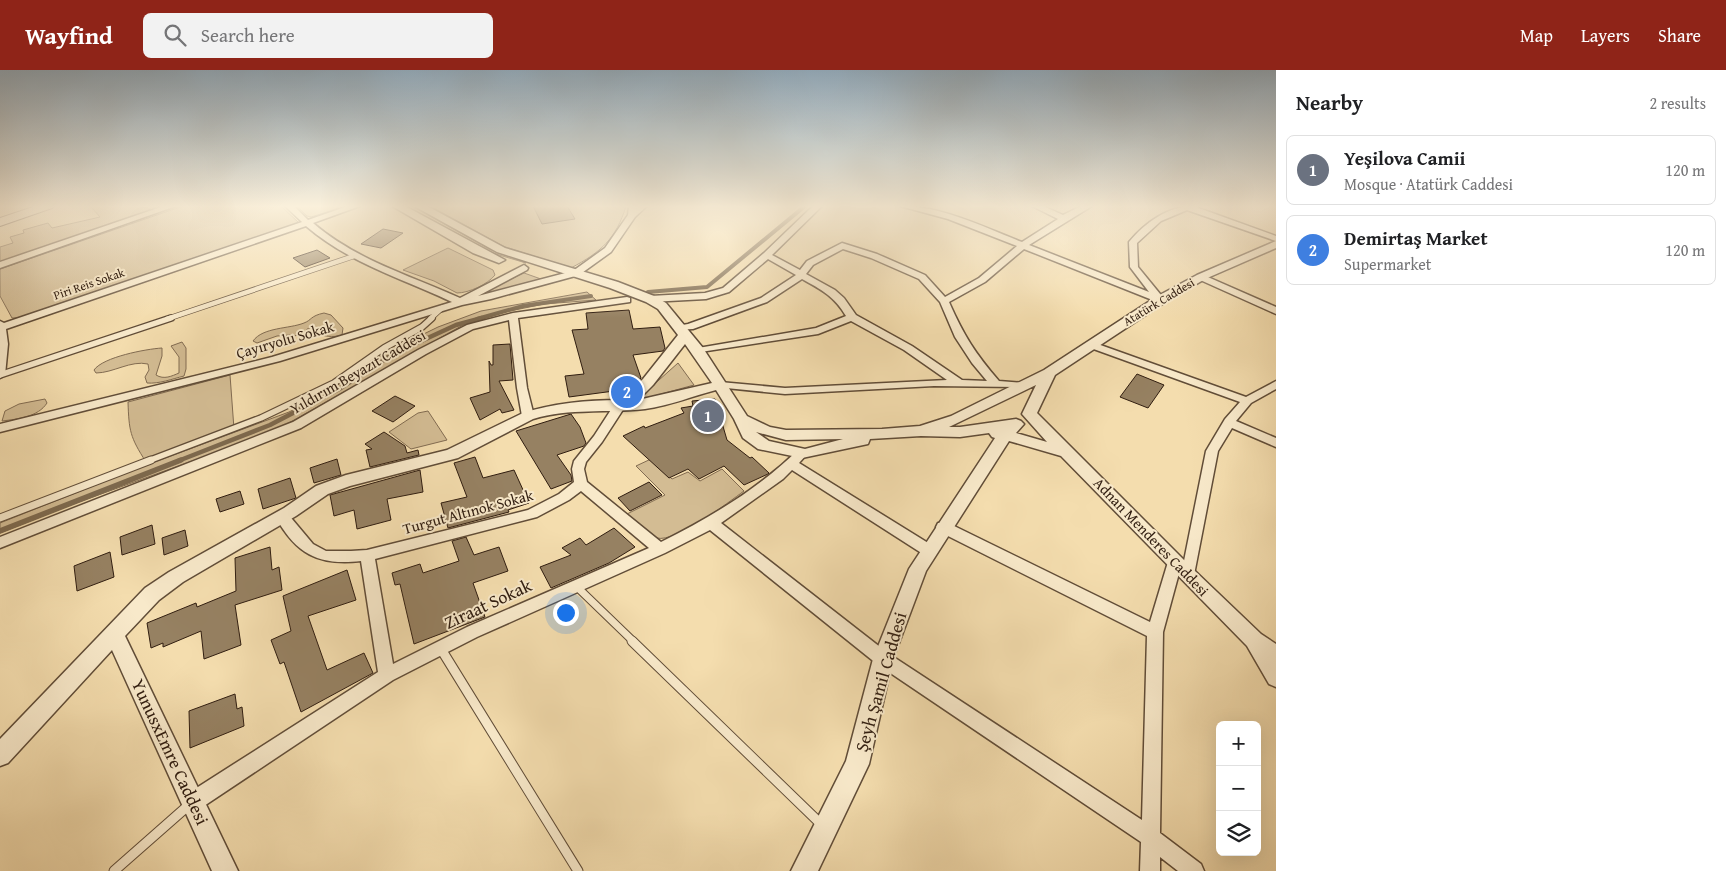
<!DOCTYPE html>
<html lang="en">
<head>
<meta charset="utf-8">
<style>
	body { margin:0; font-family:"Gentium Book Plus",serif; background:#f2f2f2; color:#202124 }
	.controls { position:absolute; right:15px; bottom:15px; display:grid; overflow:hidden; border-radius:8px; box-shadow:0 5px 20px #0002 }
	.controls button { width:45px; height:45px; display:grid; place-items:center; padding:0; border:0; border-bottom:1px solid #e0e0e0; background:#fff; color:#202124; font:25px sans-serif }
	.you { position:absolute; left:565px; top:542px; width:18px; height:18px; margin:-12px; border:4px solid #fff; border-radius:50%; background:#1a73e8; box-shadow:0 0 0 8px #1a73e833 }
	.badge { display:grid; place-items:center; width:32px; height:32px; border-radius:50%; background:#8f2418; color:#fff; font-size:16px; font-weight:700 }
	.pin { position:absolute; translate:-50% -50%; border:2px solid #fff; box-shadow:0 1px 5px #0006 }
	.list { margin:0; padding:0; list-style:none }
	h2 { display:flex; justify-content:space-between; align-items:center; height:65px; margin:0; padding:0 20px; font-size:21px }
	h2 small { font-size:16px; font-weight:400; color:#757577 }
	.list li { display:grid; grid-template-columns:32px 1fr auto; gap:15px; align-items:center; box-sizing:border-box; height:70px; margin:0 10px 10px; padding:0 10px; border:1px solid #e0e0e0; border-radius:8px }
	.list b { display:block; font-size:19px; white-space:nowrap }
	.list p { margin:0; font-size:16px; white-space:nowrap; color:#757577 }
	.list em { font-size:16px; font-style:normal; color:#757577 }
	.icon { flex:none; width:28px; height:28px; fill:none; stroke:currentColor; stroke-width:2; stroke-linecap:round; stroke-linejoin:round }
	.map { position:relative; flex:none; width:1276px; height:801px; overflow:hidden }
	header { display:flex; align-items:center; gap:30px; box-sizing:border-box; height:70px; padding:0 25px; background:#8f2418; color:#fff }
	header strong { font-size:24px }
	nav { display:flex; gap:28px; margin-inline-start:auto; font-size:18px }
	.search { width:350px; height:45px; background:#f2f2f2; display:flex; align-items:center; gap:12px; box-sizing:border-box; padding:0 18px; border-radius:8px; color:#757577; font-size:19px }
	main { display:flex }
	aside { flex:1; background:#fff }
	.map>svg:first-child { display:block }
</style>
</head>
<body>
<header>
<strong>Wayfind</strong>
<div class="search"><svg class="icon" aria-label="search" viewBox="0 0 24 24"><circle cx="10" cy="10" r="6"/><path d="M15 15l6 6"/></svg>Search here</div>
<nav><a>Map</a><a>Layers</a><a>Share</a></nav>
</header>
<main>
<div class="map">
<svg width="1276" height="801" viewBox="0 0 1276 801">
	<rect width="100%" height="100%" fill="#f4ddae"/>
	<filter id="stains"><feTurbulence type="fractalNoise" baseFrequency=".004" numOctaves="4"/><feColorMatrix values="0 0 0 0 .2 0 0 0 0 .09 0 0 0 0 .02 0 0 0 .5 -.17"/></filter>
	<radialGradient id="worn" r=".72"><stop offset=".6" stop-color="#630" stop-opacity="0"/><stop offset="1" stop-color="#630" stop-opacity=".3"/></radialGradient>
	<g fill="#d3bc93" stroke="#826c52">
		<path d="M93 136H165L0 192V177L13 173 10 167 24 163 23 160 48 153 52 158 100 147 91 137Z"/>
		<path d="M183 136H281L299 153 18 248H12L0 226V199Z"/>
		<path d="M297 136H347L311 147 307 146Z"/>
		<path d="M406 136H412L489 179 526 193 489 182Z"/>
		<path d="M430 136H626C616 169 601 182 571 198L505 177Z"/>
		<path d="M448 178 493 200 495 205C488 214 469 223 457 223L434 211 403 200Z"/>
		<path d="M524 203 541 209 473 227Z"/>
		<path d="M587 222 596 230 544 234 505 242 463 255 287 354 228 378 68 436 0 463V453L141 397 289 342 327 322 385 283 438 257 481 241Z"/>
		<path d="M324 243 331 245 343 258 342 265C333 268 323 266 315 263L316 260 314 258 307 259V264L293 266 290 265 277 266 257 273 253 271C263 257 289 259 304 253 312 250 310 246 324 243Z"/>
		<path d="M182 272 186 278V299L184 306C172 309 159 314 147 313L145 307 149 300 148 294C131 290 113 303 96 303L94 300C103 287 146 279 162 278V286L156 305C164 310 172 306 179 303V287L171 276Z"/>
		<path d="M678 293 694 315 643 329 640 327Z"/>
		<path d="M230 305 234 359 146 392C130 367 129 361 128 332Z"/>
		<path d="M45 329 47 333C38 347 18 349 2 351L5 341 19 334Z"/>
		<path d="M428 341 447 370 411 379 389 362 418 343Z"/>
		<path d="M651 389 672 409 688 402 700 411 722 399 744 421C729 432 675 473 657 468 646 465 635 451 627 444L665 425 636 396Z"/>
	</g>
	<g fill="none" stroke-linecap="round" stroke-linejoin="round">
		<g stroke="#7d694e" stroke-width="4">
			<path d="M648 222 707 217 805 136"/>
			<path d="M477 249 523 236 591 226"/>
		</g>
		<path stroke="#7d694e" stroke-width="4.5" d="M178 391 270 355 339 319 393 284 456 255 482 248"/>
		<path stroke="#7d694e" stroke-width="5.5" d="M0 461 181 390"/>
	</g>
	<g fill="#968162" stroke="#301d10">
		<path d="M533 136H567L575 149 542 154Z"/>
		<path d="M383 159 403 163 381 178 361 174Z"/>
		<path d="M317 180 330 188 305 197 293 188Z"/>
		<path d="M629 240 633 259 660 257 665 278 663 281 633 285 641 308 629 319 569 327 565 306 584 304 572 260 588 259 586 243Z"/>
		<path d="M510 274 513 310 499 311 514 340 502 343 500 339 480 350 470 328 490 322 489 291 491 295H493V275Z"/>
		<path d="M1137 304 1164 315 1148 338 1120 327Z"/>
		<path d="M395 326 415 336 393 352 372 341Z"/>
		<path d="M715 329 727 370 750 388 752 387 769 403 768 404 744 415 724 396 699 409 688 399 669 408 623 366 644 356 645 358 684 343 681 338 693 336 692 331Z"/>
		<path d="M571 344 580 357 586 373 584 376 557 385 571 405 572 411 551 419 516 361Z"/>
		<path d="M384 362 405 376 407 383 418 380 419 385 370 397 366 380 372 379 365 374Z"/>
		<path d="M475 387 483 408 514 400 529 433 508 440 509 442 448 458 441 433 467 427 454 393Z"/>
		<path d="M337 389 341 405 314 413 310 398Z"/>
		<path d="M420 400 423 422 387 429 391 450 357 459 354 440 334 446 330 425Z"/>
		<path d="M290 408 296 428 263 439 258 419Z"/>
		<path d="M649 412 662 425 630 441 618 428Z"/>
		<path d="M240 421 244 434 220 442 216 429Z"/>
		<path d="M152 455 155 474 122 485 120 467Z"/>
		<path d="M614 458 635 477 609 493 551 518 540 497 571 485 562 478 580 468 586 475Z"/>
		<path d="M185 460 188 476 164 485 162 468Z"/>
		<path d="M466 467 474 485 499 477 508 501 473 513 485 547 414 574 400 514 395 515 392 503 420 494 423 503 459 491 452 471Z"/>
		<path d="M270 477 272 500 279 497 282 520 235 535 241 575 204 589 201 561 163 577V573L151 578 147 553 196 533 197 537 236 521 235 488Z"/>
		<path d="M110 482 114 507 77 521 74 496Z"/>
		<path d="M347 500 356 530 308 546 327 600 364 583 373 603 301 642 284 592 280 594 271 570 291 561 283 526Z"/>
		<path d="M235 624 237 639 242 637 244 656 190 678 189 641Z"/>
	</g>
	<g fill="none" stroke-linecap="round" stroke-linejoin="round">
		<defs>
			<g id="service-far3">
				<path d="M167 249 354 186"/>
				<path d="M430 249 442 238"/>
			</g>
			<g id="service-far2">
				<path d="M0 305 171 248"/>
				<path d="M148 391 261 348 334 313 384 278 422 257 432 248"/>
			</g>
			<g id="service-far1">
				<path d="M0 448 151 390"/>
				<path d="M576 516 634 572"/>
			</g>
			<g id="service">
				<path d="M632 571 823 756"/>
				<path d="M441 579 578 801"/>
				<path d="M114 801 190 734"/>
			</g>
			<g id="minor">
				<path d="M164 136H176L0 198V192Z"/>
				<path d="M285 136H294L308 150 348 136H360L313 153C356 190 409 205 460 228L524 195 528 198 527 200 478 226 573 201 605 178 628 145 629 136H647L635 147 611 182 579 205 491 229 462 235 280 291 0 362V354L272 287 452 232C401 208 349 193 306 156L6 259 8 274 5 305 0 308V251L4 253 302 152Z"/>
				<path d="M813 136H822L772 185 800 200 807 191 842 173 877 184 925 205 945 227 979 208 1017 176 948 149 900 136C943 136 983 157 1022 172L1058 149 1032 136H1043L1063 145 1081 136H1092L1029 175 1149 222 1130 197 1129 172C1145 153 1168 136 1193 136L1276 166V171L1187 140 1161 151 1137 173 1138 197 1165 230 1160 233 1024 179 985 212 949 232C964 266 975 283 999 311L1026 313 1027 315 1026 317 934 316 785 324 716 317 715 315 716 313 720 312 785 318 947 310 904 280 851 251 818 264 694 283 693 281 694 279 698 278 816 258 846 246C834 226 822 220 802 209L767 232 693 259 677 260V256L688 254 761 228 796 205 768 189 729 222 706 229 650 232 645 229 650 226 705 223 723 218 764 183ZM843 179 871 188 919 209 940 232 955 267 972 293 987 311 962 310 912 276 856 245 844 228 835 220 806 204 813 195Z"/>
				<path d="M1201 204 1276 237V244L1198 209 1197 207Z"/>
				<path d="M627 227 630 228V232L518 248 527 318 534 346 532 349 528 350 522 346 517 318 509 250 473 259 426 284 301 358 0 478V467L293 352 418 280 467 255 513 243Z"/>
				<path d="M1092 272 1246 327 1276 311V319L1251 333 1236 351 1276 368V377L1232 358 1218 381 1193 510 1188 512 1183 510 1181 506 1206 381 1225 349 1240 332 1088 277V273Z"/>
				<path d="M620 331 626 335 602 372 586 392 584 399 587 412 661 472C711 447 758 419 798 380H806L808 383 799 393 933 476 935 480 933 484 928 485 923 484 792 400 783 409 721 453 889 584 1142 750 1147 566 938 461 936 457 938 453H948L1150 552 1168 492 1170 488 1175 486 1180 488 1182 492 1163 562 1160 763 1201 794 1204 801H1178L1160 787V801H1140L1141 772 877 594 710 460 665 483 477 567 393 610 201 738 194 740 187 738 185 731 187 724 378 602 361 491C318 496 296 484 275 446L277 443H287L313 474 326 481H351L367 480 528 440 559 424 574 412 572 399 574 391 594 366 616 332ZM581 421 649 478 467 557 393 594 375 489 537 447 569 430Z"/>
			</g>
			<g id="tertiary">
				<path d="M392 136H405L505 190 499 193 473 183Z"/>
				<path d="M414 136H427L505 178 618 212 654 226 666 233 703 278 747 346 770 357 786 360 882 359 920 356 951 346 1044 300 1156 227 1197 205 1276 171V178L1205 209 1164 233 1055 305 1037 343 1195 501 1261 564 1276 574V617L1269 614 1247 576 1061 386 1009 371 926 501 893 589 869 694 818 801H791L846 691 873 589 909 499 995 368 992 367 989 363 960 367 921 366 870 369 868 374 802 388 758 379 743 368 734 349 716 320C693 326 669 336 645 339 607 343 570 338 533 349L458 388 350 416 328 424 296 446 183 512 159 530 125 566 238 801H212L112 580 8 693 0 696V669L145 518 169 502 284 438 316 416 346 405 447 380 523 343C555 333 587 330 620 330L643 309 678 265 658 239 646 232 610 218 497 182ZM685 274 712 313 638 330 653 315ZM1036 315 1022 344 1047 372 1016 363 1024 354 1021 351 1016 349 960 357H949ZM756 362 786 370 843 369 805 379 769 371Z"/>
			</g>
			<path id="secondary" d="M36 136H54L52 138 0 156V148Z"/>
		</defs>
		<use href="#service-far3" stroke="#614d38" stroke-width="6"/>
		<use href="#service-far2" stroke="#614d38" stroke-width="8"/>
		<use href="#service-far1" stroke="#614d38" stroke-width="9"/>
		<use href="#service" stroke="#614d38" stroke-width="11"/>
		<use href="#minor" stroke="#614d38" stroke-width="3"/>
		<use href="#tertiary" stroke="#614d38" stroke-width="3"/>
		<use href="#secondary" stroke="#301d10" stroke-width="2"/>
		<use href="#service-far3" stroke="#f8e9ca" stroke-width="4.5"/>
		<use href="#service-far2" stroke="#f8e9ca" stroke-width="5.5"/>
		<use href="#service-far1" stroke="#f8e9ca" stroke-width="7"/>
		<use href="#service" stroke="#f8e9ca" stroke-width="9"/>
		<use href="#minor" fill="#f8e9ca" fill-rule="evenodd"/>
		<use href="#tertiary" fill="#f8e9ca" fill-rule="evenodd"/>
		<use href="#secondary" fill="#f8e9ca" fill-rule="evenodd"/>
	</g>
	<linearGradient id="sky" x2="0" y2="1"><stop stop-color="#92aabb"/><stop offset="0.55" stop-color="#faf0db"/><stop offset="1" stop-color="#faf0db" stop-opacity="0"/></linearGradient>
	<rect width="1276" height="248" fill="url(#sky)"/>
	<g text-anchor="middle" stroke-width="4" stroke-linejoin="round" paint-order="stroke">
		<g font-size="12" fill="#301d10" stroke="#f8e9ca">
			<text transform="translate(89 214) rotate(-19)" y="4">Piri Reis Sokak</text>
			<text transform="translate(1159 232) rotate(-31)" y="4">Atatürk Caddesi</text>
		</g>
		<g font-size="15" fill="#301d10" stroke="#f8e9ca">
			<text transform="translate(285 270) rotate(-16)" y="5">Çayıryolu Sokak</text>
			<text transform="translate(358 302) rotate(-30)" y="5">Yıldırım Beyazıt Caddesi</text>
			<text transform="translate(468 442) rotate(-15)" y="5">Turgut Altınok Sokak</text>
			<text transform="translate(1151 467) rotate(46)" y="5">Adnan Menderes Caddesi</text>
		</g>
		<g font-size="18" fill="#301d10" stroke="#f8e9ca">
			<text transform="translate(488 534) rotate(-25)" y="6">Ziraat Sokak</text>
			<text transform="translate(881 612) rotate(-74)" y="6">Şeyh Şamil Caddesi</text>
			<text transform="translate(170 682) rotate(65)" y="6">YunusxEmre Caddesi</text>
		</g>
	</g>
	<rect width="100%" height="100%" filter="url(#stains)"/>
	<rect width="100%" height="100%" fill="url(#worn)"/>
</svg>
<div class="controls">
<button>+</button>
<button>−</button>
<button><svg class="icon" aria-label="layers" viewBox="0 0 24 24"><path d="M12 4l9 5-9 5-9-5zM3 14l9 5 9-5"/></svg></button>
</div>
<div class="you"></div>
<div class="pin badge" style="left:708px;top:346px;background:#6b7280">1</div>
<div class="pin badge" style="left:627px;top:322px;background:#3f7fe0">2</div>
</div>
<aside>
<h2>Nearby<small>2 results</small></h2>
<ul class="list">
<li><span class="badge" style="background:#6b7280">1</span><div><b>Yeşilova Camii</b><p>Mosque · Atatürk Caddesi</p></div><em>120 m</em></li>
<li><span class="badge" style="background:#3f7fe0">2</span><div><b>Demirtaş Market</b><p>Supermarket</p></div><em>120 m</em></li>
</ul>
</aside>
</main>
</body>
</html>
